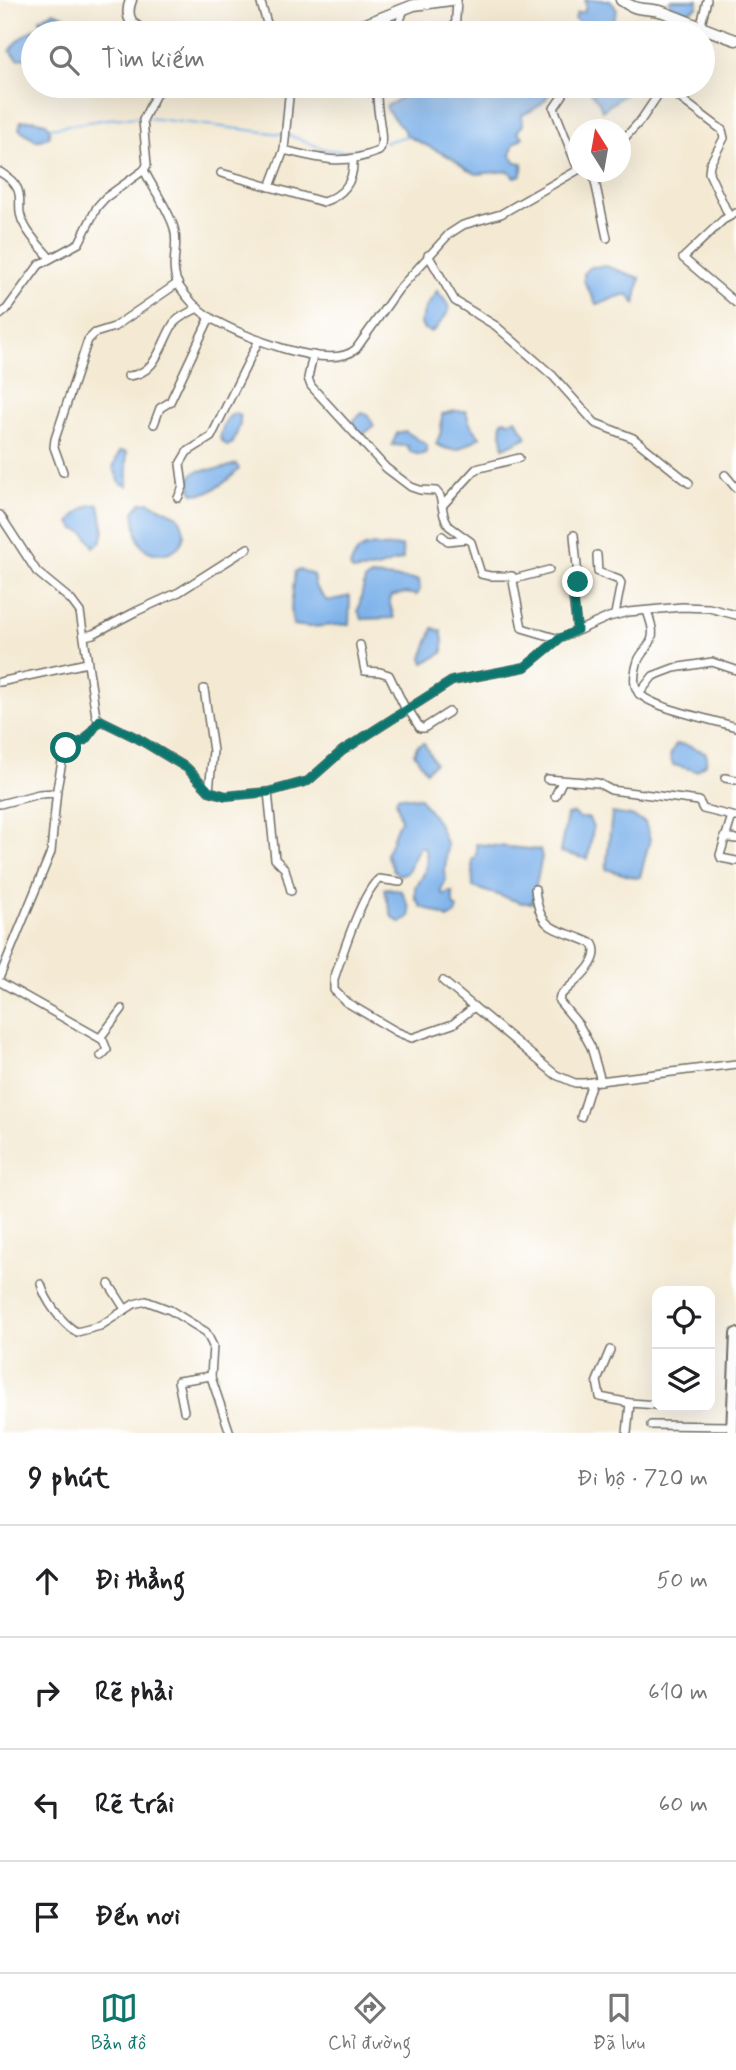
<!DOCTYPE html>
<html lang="vi">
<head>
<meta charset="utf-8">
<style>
	body { margin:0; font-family:Mynerve,sans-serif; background:#f2f2f2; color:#202124 }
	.controls { position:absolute; right:21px; bottom:21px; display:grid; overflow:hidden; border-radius:14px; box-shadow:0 7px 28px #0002 }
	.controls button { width:63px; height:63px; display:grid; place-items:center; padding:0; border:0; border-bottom:2px solid #e0e0e0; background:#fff; color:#202124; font:35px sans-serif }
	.compass { position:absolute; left:568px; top:119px; width:63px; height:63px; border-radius:50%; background:#fff; box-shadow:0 7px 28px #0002; rotate:349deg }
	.stop { position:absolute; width:21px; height:21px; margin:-16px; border:5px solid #0f766e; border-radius:50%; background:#fff }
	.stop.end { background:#0f766e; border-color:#fff; box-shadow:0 2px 7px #0008 }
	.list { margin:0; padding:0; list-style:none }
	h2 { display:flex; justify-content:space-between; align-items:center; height:91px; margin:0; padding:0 28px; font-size:30px }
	h2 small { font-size:23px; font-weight:400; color:#757577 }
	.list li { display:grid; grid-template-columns:46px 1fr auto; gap:21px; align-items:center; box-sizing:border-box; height:112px; padding:0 28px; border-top:2px solid #e0e0e0 }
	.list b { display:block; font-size:26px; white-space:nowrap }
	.list em { font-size:23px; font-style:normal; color:#757577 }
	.icon { flex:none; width:38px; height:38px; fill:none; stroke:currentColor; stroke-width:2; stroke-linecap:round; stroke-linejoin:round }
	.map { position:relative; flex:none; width:736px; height:1433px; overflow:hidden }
	.search { position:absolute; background:#fff; box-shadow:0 7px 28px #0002; left:21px; right:21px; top:21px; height:77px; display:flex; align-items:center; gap:18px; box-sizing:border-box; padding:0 24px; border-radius:38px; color:#757577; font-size:26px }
	.sheet { height:539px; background:#fff }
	nav { display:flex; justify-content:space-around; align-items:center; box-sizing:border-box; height:98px; border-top:2px solid #e0e0e0; background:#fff; font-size:19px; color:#757577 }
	nav a { display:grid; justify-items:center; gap:4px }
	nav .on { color:#0f766e }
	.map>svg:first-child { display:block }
</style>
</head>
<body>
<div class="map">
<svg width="736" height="1433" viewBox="0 0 736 1433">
	<rect width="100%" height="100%" fill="#fff"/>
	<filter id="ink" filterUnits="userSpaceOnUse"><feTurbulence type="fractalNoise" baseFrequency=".0143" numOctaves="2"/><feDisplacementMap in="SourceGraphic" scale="14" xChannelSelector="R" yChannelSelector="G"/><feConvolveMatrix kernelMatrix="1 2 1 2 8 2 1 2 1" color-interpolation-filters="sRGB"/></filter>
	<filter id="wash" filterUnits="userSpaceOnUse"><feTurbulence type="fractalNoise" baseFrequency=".00686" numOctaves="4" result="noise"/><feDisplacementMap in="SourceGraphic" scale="28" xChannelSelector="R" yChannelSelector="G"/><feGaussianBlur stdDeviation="1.57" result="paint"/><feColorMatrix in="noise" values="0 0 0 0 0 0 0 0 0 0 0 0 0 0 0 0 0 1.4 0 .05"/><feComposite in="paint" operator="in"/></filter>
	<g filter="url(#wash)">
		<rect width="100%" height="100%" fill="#f4ead4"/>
		<g fill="#7bb1ea" stroke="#536e8a" stroke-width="2">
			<path d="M585 0H610L617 10C612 28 607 33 588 33L587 26 584 27 575 19 577 13 584 12 586 6Z"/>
			<path d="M672 0H698L697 7 688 12 678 8 672 9 669 1Z"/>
			<path d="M53 12 64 16 68 22 62 33H33V57L18 59 10 51C19 37 27 33 41 25L40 19Z"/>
			<path d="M429 86 445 90 473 86H552C548 102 536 109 522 115L523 125 517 132 523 137 513 145 511 155 516 162 523 163 521 175 515 177 508 171 477 174 467 170 452 158 407 136C401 122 389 118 386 106 407 98 403 89 429 86Z"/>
			<path d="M586 86H636L602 111 599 102Z"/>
			<path d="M33 120 46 123 50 128 49 137 37 141 19 129 21 121Z"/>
			<path d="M605 266 640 278 635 304 629 295C614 294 610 303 596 304L584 281V273L590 267Z"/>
			<path d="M437 291 448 304 449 311 435 330 430 332 424 329 420 323 425 309Z"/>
			<path d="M455 411H466L469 422 480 437C460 449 457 455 436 444L441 432 442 414Z"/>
			<path d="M235 413 240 415V424L233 443 227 446 220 439C222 429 225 417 235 413Z"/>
			<path d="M362 413 368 415 374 426 361 436 350 424Z"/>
			<path d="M516 419 527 437 504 448 501 432 502 421 506 420 509 422Z"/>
			<path d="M405 431 427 445 426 453 420 455 410 452 408 446 392 445 397 433Z"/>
			<path d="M120 451 127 452C125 463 130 475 127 486L120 483 113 467Z"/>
			<path d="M236 464 239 469C229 480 209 497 193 493 183 469 199 470 219 469 225 468 230 466 236 464Z"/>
			<path d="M149 502 178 516C180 520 184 527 184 532 185 553 154 561 142 546 135 537 136 522 134 512L141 503Z"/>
			<path d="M99 504 104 531 101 542 94 547 85 533 75 529 70 523C77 512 85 505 99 504Z"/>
			<path d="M375 545 379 547 402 546 403 559 377 568 353 571 350 567C355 552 359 547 375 545Z"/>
			<path d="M301 570 313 575 315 586 327 601 350 596 349 624 310 627 293 625 291 608 295 571Z"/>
			<path d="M371 576 419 580 420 589 417 595 405 593 391 596 389 600 394 618 362 619 358 611 365 580Z"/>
			<path d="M433 628 441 631 443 640V653L424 663 422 658Z"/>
			<path d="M424 743 435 763 426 771 414 753 417 746Z"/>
			<path d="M676 744 686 745 705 752 707 756 706 763 697 771 673 765 670 756Z"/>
			<path d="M398 796 420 798 438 823 447 846 445 871 446 879 441 891 444 895 448 892H453V905L457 908 456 914 448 918 434 911 421 907 415 897V887C425 877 430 860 424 847H419L407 873 399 875 394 871 386 854C394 841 393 830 401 820L396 800Z"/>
			<path d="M573 813 580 818H589L593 828 588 859 560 852 567 815Z"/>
			<path d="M612 813 631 816 645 822 650 839 640 877 636 878 606 869Z"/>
			<path d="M476 844 540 850 542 857 532 903H522L473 887 472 860 476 857Z"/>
			<path d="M388 888 402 891 409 907 410 916 401 923 392 917 384 889Z"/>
		</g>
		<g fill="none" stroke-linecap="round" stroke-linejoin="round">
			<g stroke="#7bb1ea" stroke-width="2">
				<path d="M148 118 282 134"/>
				<path d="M50 128 107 119 139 117"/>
				<path d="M287 135C299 138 308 143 319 147 340 155 358 149 379 144"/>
				<path d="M385 142 407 136"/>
			</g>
		</g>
	</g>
	<g filter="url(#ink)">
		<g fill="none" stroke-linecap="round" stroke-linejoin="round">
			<defs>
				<g id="street">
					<path d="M260 0 270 33"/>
					<path d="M700 29 707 0"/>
					<path d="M396 33 404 9"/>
					<path d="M455 33 457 0"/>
					<path d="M563 95 554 108 578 169"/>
					<path d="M620 143 641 120 664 86 722 130 724 138 710 164 709 173 729 216"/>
					<path d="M284 150C321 159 342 166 379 151 387 139 373 104 378 86"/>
					<path d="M144 170C153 189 168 208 174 228 180 248 168 266 179 286 187 298 197 309 209 317 237 334 329 373 356 349L398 290 449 234 463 225 501 214 578 170"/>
					<path d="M0 172C33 192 11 204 25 226 31 238 42 248 50 258"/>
					<path d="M593 172 607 238"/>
					<path d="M221 173 323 202C344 195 354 182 353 160"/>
					<path d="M270 187 284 150 290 86"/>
					<path d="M736 213 723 220 683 258 736 303"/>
					<path d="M428 255 455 301 496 326 553 376 595 423 633 438 689 483"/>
					<path d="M0 315 6 310 39 265 79 243 97 207 105 198 144 170 147 165 143 120 160 86"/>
					<path d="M313 355 308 378 311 386 386 468 411 487 420 490 436 491 440 496 444 516 449 526 471 542 481 574 490 576H512L522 628 559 639"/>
					<path d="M128 376C158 374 161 342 174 323 180 316 190 312 198 308"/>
					<path d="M154 424 160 408 170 402 210 317"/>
					<path d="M63 472 54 447 55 439 88 340 95 333 114 327 178 283"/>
					<path d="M725 475 736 488"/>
					<path d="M178 498 183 487 180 464 187 452 211 437 259 340"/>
					<path d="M442 506 476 469 519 458"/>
					<path d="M0 515 37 572 71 600 80 612 96 716 100 720 137 738 187 768 209 791 226 796 268 792 308 781 342 751 452 681 525 667 559 639 609 617 628 612 682 607 709 608 736 615"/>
					<path d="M574 535 578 577 574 585 573 596 577 630"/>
					<path d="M442 536 448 541 466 539"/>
					<path d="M597 555 598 572 619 580 621 583 615 614"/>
					<path d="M514 579 549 570"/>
					<path d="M647 611C651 623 657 636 647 647 644 652 640 655 638 661 635 670 632 683 638 692 650 708 714 720 736 727"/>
					<path d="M85 636 93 634 137 611 179 592 248 548"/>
					<path d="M360 645 365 671 380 672 389 675 406 710"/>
					<path d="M0 682 87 663"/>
					<path d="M204 689 213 751 209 791"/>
					<path d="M639 694 653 676 674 668 712 662 736 670"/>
					<path d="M408 709 420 728H424L449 712"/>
					<path d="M725 778 736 780"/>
					<path d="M547 779 598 783 611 790 699 801 703 809 736 817"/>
					<path d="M268 792 275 859 285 869 291 891"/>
					<path d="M555 796 562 782"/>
					<path d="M0 804 39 794 56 793"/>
					<path d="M732 816 720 855 721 858 736 861"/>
					<path d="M724 837 736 839"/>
					<path d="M400 882 379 879C362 892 342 956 334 979V990L346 1002 397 1032 412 1038 453 1024 474 1007"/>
					<path d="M535 889C540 936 557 926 593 944 603 963 572 983 560 996L559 1001 579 1025 591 1047 601 1081"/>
					<path d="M0 976 51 852 57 789 64 751 66 748 85 740 100 720"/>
					<path d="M443 981 556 1075 575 1083H584L736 1064"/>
					<path d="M0 982 103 1040 107 1050 101 1056"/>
					<path d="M100 1038 122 1009"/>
					<path d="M581 1117 592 1082"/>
					<path d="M41 1284C45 1300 62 1324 77 1332L100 1326 134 1304 146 1301 170 1310 206 1332 213 1346 211 1377 230 1433"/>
					<path d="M109 1284 125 1309"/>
					<path d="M610 1350 597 1381 600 1397 630 1403 657 1405"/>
					<path d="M184 1411 178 1381 211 1376"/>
					<path d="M651 1425 732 1426"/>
					<path d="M627 1433 630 1403"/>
				</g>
				<g id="secondary">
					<path d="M131 0C124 18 132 26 148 33"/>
					<path d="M621 0C637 12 646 7 663 12 688 21 711 32 736 40"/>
					<path d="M343 33 414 5 451 0"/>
				</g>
				<path id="primary" d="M732 1433 736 1334"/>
			</defs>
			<use href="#street" stroke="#716e66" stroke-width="10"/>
			<use href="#secondary" stroke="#716e66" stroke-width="13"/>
			<use href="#primary" stroke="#716e66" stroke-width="14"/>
			<use href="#street" stroke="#fff" stroke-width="7"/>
			<use href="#secondary" stroke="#fff" stroke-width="10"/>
			<use href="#primary" stroke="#fff" stroke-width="10"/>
		</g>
	</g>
	<g fill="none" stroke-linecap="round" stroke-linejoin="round" filter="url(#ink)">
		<path stroke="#0f766e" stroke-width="9" d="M66 748 85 740 100 720 137 738 187 768 209 791 226 796 268 792 308 781 342 751 452 681 525 667 559 639 577 630 573 590 578 582"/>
	</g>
</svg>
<div class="controls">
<button><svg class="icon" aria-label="locate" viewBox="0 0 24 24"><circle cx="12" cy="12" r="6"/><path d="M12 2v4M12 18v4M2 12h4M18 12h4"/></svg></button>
<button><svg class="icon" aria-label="layers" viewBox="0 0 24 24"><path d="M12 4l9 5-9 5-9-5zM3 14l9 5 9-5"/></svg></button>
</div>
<svg class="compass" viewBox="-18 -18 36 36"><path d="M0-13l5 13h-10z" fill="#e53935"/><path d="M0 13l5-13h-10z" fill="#757577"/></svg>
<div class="stop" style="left:66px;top:748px"></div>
<div class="stop end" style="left:578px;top:582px"></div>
<div class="search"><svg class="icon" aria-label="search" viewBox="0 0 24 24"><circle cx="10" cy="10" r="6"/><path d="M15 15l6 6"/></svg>Tìm kiếm</div>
</div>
<section class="sheet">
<h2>9 phút<small>Đi bộ · 720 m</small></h2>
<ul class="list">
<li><svg class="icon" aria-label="ahead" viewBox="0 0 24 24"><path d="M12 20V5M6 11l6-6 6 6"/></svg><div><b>Đi thẳng</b></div><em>50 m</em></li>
<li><svg class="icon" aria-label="right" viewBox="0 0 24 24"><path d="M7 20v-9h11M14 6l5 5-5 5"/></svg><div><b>Rẽ phải</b></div><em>610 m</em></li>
<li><svg class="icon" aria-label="left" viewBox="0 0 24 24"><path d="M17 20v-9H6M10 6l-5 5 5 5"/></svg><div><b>Rẽ trái</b></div><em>60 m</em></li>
<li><svg class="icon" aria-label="arrive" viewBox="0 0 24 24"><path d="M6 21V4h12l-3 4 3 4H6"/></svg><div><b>Đến nơi</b></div></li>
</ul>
</section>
<nav>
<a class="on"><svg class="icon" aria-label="map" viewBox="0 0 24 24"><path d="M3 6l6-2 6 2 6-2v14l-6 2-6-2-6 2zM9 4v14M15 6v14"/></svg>Bản đồ</a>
<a><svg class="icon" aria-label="directions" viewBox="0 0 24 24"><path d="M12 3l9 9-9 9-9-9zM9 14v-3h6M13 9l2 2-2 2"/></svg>Chỉ đường</a>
<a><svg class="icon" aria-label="saved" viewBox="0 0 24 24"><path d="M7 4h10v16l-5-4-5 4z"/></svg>Đã lưu</a>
</nav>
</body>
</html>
